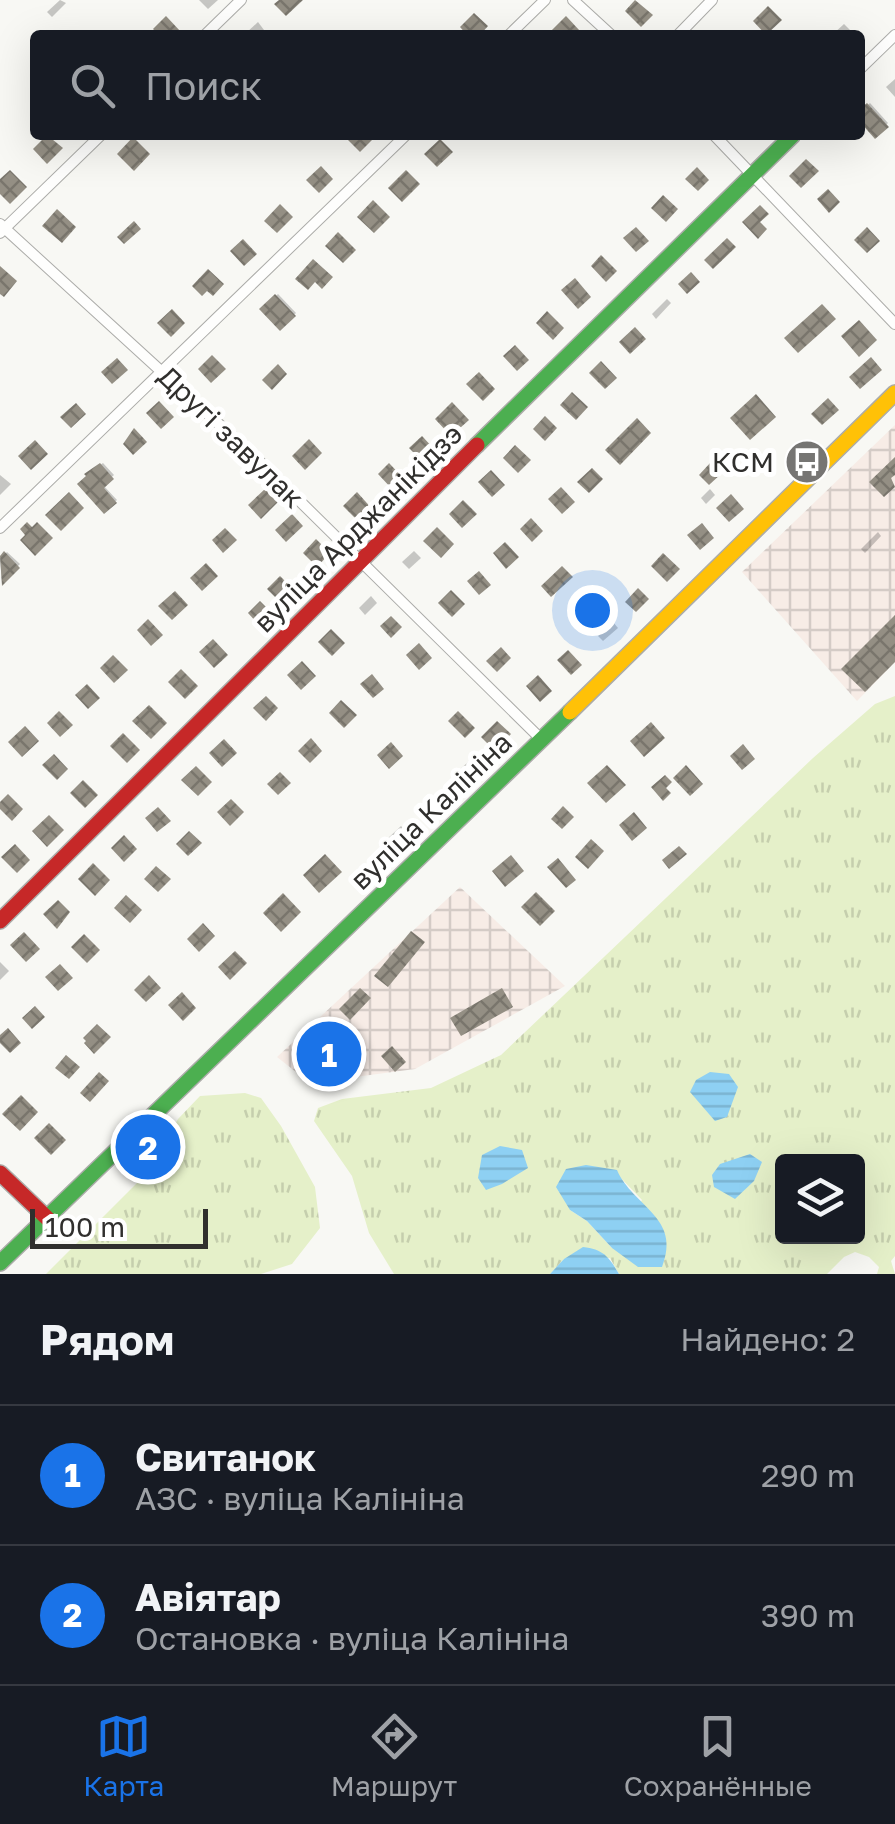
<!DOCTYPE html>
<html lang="ru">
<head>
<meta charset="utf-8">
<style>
	body { margin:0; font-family:"Golos Text",sans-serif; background:#242831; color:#f1f3f6 }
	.controls { position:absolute; right:30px; bottom:30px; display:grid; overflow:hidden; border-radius:10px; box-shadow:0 10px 40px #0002 }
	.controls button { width:90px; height:90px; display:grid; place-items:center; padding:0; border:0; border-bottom:2px solid #363941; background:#171b24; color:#f1f3f6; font:50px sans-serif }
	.scale { position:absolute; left:30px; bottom:25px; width:178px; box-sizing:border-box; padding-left:10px; border:5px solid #302f2d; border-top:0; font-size:28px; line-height:35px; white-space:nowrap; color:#302f2d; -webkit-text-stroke:8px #fff; paint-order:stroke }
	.you { position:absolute; left:592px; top:610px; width:35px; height:35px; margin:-25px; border:8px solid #fff; border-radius:50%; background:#1a73e8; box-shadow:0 0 0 15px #1a73e833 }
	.badge { display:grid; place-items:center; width:65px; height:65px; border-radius:50%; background:#1a73e8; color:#fff; font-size:32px; font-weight:700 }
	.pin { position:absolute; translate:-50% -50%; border:5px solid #fff; box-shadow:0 2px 10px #0006 }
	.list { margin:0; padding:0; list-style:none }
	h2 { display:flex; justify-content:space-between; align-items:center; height:130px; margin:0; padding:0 40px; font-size:42px }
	h2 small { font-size:32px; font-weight:400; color:#9ea1a6 }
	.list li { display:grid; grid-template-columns:65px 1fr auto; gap:30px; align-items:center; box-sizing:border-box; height:140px; padding:0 40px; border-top:2px solid #363941 }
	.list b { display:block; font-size:38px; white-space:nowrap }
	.list p { margin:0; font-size:32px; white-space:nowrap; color:#9ea1a6 }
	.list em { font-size:32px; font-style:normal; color:#9ea1a6 }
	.icon { flex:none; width:55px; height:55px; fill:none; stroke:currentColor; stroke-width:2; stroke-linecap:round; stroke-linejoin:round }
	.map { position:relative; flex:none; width:895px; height:1274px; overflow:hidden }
	.search { position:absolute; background:#171b24; box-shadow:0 10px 40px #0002; left:30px; right:30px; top:30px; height:110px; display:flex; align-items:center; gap:25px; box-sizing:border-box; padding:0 35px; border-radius:10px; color:#9ea1a6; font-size:38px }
	.sheet { height:410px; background:#171b24 }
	nav { display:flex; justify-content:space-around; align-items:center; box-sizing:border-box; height:140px; border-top:2px solid #363941; background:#171b24; font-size:28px; color:#9ea1a6 }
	nav a { display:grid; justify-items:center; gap:5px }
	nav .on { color:#1a73e8 }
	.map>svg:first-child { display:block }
</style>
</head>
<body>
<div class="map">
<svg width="895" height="1274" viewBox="0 0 895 1274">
	<defs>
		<pattern id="industrial-grid" width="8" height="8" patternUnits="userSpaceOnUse" patternTransform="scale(2.5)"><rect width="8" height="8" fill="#f7ece6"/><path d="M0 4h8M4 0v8" fill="none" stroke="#d4cbc6"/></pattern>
		<pattern id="grass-tufts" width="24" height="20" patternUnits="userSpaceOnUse" patternTransform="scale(2.5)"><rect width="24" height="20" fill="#e5f0c9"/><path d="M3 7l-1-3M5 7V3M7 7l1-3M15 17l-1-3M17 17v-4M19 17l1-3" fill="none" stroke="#c5cead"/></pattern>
		<pattern id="water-rules" width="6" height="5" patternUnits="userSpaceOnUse" patternTransform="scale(2.5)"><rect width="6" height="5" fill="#8ed0f3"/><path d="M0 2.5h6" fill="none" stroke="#7bb3d1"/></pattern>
		<pattern id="building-cross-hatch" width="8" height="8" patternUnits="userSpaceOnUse" patternTransform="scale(2.5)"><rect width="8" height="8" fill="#948f84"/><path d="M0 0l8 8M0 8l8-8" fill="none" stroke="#79756c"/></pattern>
	</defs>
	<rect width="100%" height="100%" fill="#f8f8f4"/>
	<g fill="url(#industrial-grid)">
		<path d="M895 425V662L857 701 742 572Z"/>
		<path d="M460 887 565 986 415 1069 310 1083 277 1057Z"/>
	</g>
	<g fill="url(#grass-tufts)" fill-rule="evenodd">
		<path d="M895 696V1256L891 1261 895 1274H877L879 1267 869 1257 855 1252 844 1257 827 1274H619L610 1258 564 1259 550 1274H394L369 1233 352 1176 314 1121 318 1108 342 1099 431 1088 501 1055 813 758 875 704ZM782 1162H858V1236H782ZM617 1174 642 1200 612 1248 587 1221 570 1210Z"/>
		<path d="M245 1093 261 1098 281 1126 315 1187 320 1228 292 1264 261 1274H46L151 1169 178 1119 200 1096Z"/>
	</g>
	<g fill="url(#water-rules)">
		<path d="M710 1072 729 1074 738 1087 727 1117 715 1121 690 1092 696 1080Z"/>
		<path d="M500 1146 522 1150 528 1168 502 1184 486 1190 478 1178 482 1155Z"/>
		<path d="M750 1154 762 1162 754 1181 735 1199 714 1187 712 1175 720 1164Z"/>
		<path d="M586 1165 617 1170C633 1207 682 1217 662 1267H638L612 1248 587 1221 570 1210 556 1187 566 1169Z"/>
		<path d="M583 1247C603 1249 609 1257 619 1274H550L564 1259Z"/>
	</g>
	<g fill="#0003">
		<path d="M60 0 66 3 52 17 47 12Z"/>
		<path d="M199 0H218L208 9Z"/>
		<path d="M258 22 267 34 244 35Z"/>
		<path d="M844 24 855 35H832Z"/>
		<path d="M895 79V97L886 87Z"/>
		<path d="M870 103 888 123 875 135 860 119V112Z"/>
		<path d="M278 294 296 313 280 328 263 309Z"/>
		<path d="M667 299 671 303 656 319 652 314Z"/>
		<path d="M103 463 114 475 103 485 117 500 104 511 89 473Z"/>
		<path d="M0 475 11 484 0 495Z"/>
		<path d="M710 489 715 495 706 504 701 498Z"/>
		<path d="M878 532 881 536 865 553 861 549Z"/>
		<path d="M414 551 421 558 409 569 402 562Z"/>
		<path d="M7 552 20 564 2 582 0 559Z"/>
		<path d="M371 596 377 603 365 615 359 608Z"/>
		<path d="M613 622 618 628 603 641 598 636Z"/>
		<path d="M468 762 473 767 461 778 456 773Z"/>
		<path d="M401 826 406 831 391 845 386 840Z"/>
		<path d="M0 962 9 971 0 980Z"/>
		<path d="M328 1048 333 1049 327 1068 322 1066Z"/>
		<path d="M351 1050 360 1052 357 1062 348 1061Z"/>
	</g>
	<g fill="url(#building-cross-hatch)">
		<path d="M279 0H303L286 16 274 4Z"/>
		<path d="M635 0 653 15 641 27 625 11Z"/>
		<path d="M768 6 782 20 766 35 753 21Z"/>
		<path d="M474 13 488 26 480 35H467L460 27Z"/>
		<path d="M166 16 181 32 177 35H159L153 29Z"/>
		<path d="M566 16 580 31 576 35H555L551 31Z"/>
		<path d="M867 103 889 127 875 139 860 122V109Z"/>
		<path d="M47 135 63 148 47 164 33 149Z"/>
		<path d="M348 135H371L374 138 360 152 345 137Z"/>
		<path d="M133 137 150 154 134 171 117 154Z"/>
		<path d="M440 139 453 152 437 167 424 154Z"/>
		<path d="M806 159 819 171 801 188 789 176Z"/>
		<path d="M321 166 333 179 319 193 306 180Z"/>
		<path d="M697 167 709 180 698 191 685 179Z"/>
		<path d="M10 170 27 187 10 204 0 194V179Z"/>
		<path d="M406 170 420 184 402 202 388 188Z"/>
		<path d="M828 189 840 202 829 213 817 199Z"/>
		<path d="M663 195 678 209 666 222 651 208Z"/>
		<path d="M373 200 390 217 374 233 357 217Z"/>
		<path d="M280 204 293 217 277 233 264 221Z"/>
		<path d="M760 205 769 214 760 222 767 229 758 239 742 222Z"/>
		<path d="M57 209 76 227 62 243 42 226Z"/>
		<path d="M134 221 141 229 124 244 117 237Z"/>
		<path d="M636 227 649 241 636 252 623 238Z"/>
		<path d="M867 227 880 241 867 253 854 240Z"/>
		<path d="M338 232 356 250 343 263 325 246Z"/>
		<path d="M727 238 736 247 713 269 704 260Z"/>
		<path d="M243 239 257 254 244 266 230 251Z"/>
		<path d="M601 255 617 271 606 282 591 266Z"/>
		<path d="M313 259 333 277 322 289 315 282 308 290 295 279Z"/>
		<path d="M0 266 17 281 4 297 0 294Z"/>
		<path d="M208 269 224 284 213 296 207 291 202 296 192 286Z"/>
		<path d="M691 272 700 282 687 294 678 284Z"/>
		<path d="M575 278 591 297 578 309 561 290Z"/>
		<path d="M275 294 296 316 280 331 259 309Z"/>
		<path d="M822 304 836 319 798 353 784 338Z"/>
		<path d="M172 309 185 323 171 337 157 323Z"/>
		<path d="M547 311 564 328 553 340 536 323Z"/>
		<path d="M859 320 877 340 859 357 841 336Z"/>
		<path d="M635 327 646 339 630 354 619 342Z"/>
		<path d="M515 345 529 360 517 371 503 356Z"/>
		<path d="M212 355 226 369 211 383 198 369Z"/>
		<path d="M871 357 882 370 860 389 849 377Z"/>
		<path d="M117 358 128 370 112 384 101 372Z"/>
		<path d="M601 361 617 378 605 389 589 373Z"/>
		<path d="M278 364 287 374 272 390 262 380Z"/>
		<path d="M479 372 495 389 483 401 466 384Z"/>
		<path d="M572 392 588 407 576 420 560 405Z"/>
		<path d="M756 394 776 417 750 440 730 418Z"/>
		<path d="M828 398 839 410 822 425 811 414Z"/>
		<path d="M159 401 174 417 161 429 146 413Z"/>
		<path d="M452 402 469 420 451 436 435 419Z"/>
		<path d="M76 403 86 414 71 428 60 417Z"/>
		<path d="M545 416 557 428 545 441 533 429Z"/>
		<path d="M637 418 651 433 620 465 605 450Z"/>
		<path d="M134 428 147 442 133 455 123 444Z"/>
		<path d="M422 436 435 450 423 462 409 448Z"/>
		<path d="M309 439 322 453 305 470 292 456Z"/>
		<path d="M35 440 48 454 31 470 18 456Z"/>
		<path d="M515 445 531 460 518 473 503 458Z"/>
		<path d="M895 457V475L891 478 895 487 884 497 869 482Z"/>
		<path d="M711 462 722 473 709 485 699 475Z"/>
		<path d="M100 463 114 479 104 488 117 503 104 514 77 484 86 476 84 474Z"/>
		<path d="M389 463 404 479 393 490 378 474Z"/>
		<path d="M592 468 603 479 589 493 577 482Z"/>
		<path d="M491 470 505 485 492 497 478 482Z"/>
		<path d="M561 487 575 502 562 514 548 499Z"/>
		<path d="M266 488 278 502 261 519 248 505Z"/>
		<path d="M69 492 84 508 61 531 45 515Z"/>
		<path d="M357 492 374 511 361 524 343 506Z"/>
		<path d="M731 494 744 509 729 522 716 508Z"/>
		<path d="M463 500 477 514 462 528 449 514Z"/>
		<path d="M292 514 303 526 286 542 275 530Z"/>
		<path d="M531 518 543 531 532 542 520 529Z"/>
		<path d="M27 522 32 527 37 522 53 538 35 556 20 540 25 535 20 529Z"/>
		<path d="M702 523 714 538 700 550 687 535Z"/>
		<path d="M437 527 454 544 441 558 423 541Z"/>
		<path d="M225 528 237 540 223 553 212 540Z"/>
		<path d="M316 539 330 553 317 567 303 553Z"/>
		<path d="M505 542 519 557 506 569 493 553Z"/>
		<path d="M4 551 20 568 2 586 0 556Z"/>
		<path d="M663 553 680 569 667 582 651 566Z"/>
		<path d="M206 563 218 576 202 591 190 578Z"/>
		<path d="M562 566 573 577 551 597 541 586Z"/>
		<path d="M479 571 491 585 479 595 467 581Z"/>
		<path d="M280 576 293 589 280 602 267 589Z"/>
		<path d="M638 588 649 599 636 612 625 602Z"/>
		<path d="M451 590 465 604 452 617 438 603Z"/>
		<path d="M175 591 188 605 172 620 158 606Z"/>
		<path d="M260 601 272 613 259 625 248 613Z"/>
		<path d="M895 615V662L865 692 841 669Z"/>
		<path d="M391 616 402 627 391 638 380 626Z"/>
		<path d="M148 619 163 635 151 646 137 630Z"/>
		<path d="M331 629 345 643 332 656 318 642Z"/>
		<path d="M213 639 228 655 214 668 199 652Z"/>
		<path d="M419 643 432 658 419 670 406 655Z"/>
		<path d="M501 647 511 658 497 672 486 661Z"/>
		<path d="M568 650 582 665 571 675 557 660Z"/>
		<path d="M113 655 128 670 114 683 100 668Z"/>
		<path d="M302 661 316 676 301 690 287 675Z"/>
		<path d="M181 669 198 686 185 699 168 682Z"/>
		<path d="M372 674 384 689 373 698 360 684Z"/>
		<path d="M538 675 552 691 540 702 526 686Z"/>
		<path d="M87 684 100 698 88 709 75 695Z"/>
		<path d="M266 696 278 708 266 721 253 708Z"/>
		<path d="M341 700 357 715 344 728 329 713Z"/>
		<path d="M149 705 167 723 151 739 132 721Z"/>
		<path d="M59 711 73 725 60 737 47 723Z"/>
		<path d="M458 711 475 728 465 738 448 721Z"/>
		<path d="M497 721 511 734 495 751 481 737Z"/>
		<path d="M651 722 665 738 644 757 630 741Z"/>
		<path d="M25 726 39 741 22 757 8 742Z"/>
		<path d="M123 733 140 750 127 763 110 746Z"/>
		<path d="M311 738 322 751 310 763 298 751Z"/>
		<path d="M224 739 237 753 222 767 209 753Z"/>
		<path d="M391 742 403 756 389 769 377 755Z"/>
		<path d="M743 744 755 759 742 770 730 756Z"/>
		<path d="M54 754 68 769 57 780 42 765Z"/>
		<path d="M607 765 626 785 606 803 587 783Z"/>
		<path d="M686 765 703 784 690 796 673 778Z"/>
		<path d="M196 766 212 782 198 796 181 780Z"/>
		<path d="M280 772 291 783 278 795 267 784Z"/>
		<path d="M665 775 672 782 666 788 671 793 663 801 651 787Z"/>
		<path d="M83 780 98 795 85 808 70 793Z"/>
		<path d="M8 794 23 809 12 821 0 809V802Z"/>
		<path d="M231 799 244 812 230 826 217 812Z"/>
		<path d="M563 806 574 817 562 829 551 819Z"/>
		<path d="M158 807 171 821 157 832 145 818Z"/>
		<path d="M634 812 647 828 632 841 619 825Z"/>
		<path d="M49 815 64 830 47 847 32 831Z"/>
		<path d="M189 831 202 843 188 856 176 844Z"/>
		<path d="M124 835 137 849 124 862 111 848Z"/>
		<path d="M591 839 604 851 588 869 575 857Z"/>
		<path d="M15 844 30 860 17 873 1 857Z"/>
		<path d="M679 846 687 854 669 869 662 860Z"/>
		<path d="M325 854 342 872 319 893 303 875Z"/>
		<path d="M511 855 524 871 505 887 492 871Z"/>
		<path d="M558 858 576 880 566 888 547 867Z"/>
		<path d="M93 863 110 880 95 896 78 879Z"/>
		<path d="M156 866 171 879 158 892 144 879Z"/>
		<path d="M536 892 555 911 540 926 521 907Z"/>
		<path d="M283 893 301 912 281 932 263 913Z"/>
		<path d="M126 895 142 910 130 923 114 908Z"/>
		<path d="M58 900 70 912 57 929 43 914Z"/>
		<path d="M203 923 215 936 199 952 187 939Z"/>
		<path d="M411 931 425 942 388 987 374 976Z"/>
		<path d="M24 932 40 949 26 962 10 945Z"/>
		<path d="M84 934 100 950 87 963 71 947Z"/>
		<path d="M235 951 247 963 230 980 218 967Z"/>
		<path d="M60 964 73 978 58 991 45 977Z"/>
		<path d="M149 975 161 988 146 1002 134 990Z"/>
		<path d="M360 988 371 998 350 1020 339 1009Z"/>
		<path d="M502 988 513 1007 461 1036 450 1018Z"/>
		<path d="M182 992 196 1008 183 1021 168 1005Z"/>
		<path d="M35 1006 45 1017 32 1029 22 1018Z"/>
		<path d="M97 1024 111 1037 94 1054 84 1043 86 1041 83 1038Z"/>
		<path d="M8 1028 21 1043 10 1053 0 1043V1035Z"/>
		<path d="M392 1046 406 1062 395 1072 381 1056Z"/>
		<path d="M66 1055 80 1067 69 1079 55 1068Z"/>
		<path d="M99 1072 109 1081 90 1102 80 1093Z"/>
		<path d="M21 1095 38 1112 20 1131 2 1114Z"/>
		<path d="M49 1123 66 1140 51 1155 34 1138Z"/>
	</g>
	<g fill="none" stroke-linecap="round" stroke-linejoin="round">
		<defs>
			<g id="street">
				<path d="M573 0 611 35"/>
				<path d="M205 35 241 0"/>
				<path d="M509 35 545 0"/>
				<path d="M678 35 712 0"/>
				<path d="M860 69 895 35"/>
				<path d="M714 135 895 324"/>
				<path d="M0 224 255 457 542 740"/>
				<path d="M0 233 101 135"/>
				<path d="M0 528 406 135"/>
			</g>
			<g id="fast">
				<path d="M477 445 793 135"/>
				<path d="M0 1263 570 712"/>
			</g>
			<path id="slow" d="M570 712 895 393"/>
			<g id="jam">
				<path d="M0 921 477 445"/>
				<path d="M0 1173 48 1219"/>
			</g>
		</defs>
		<use href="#street" stroke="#acaca9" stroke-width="12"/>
		<use href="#fast" stroke="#acaca9" stroke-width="18"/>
		<use href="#slow" stroke="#acaca9" stroke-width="18"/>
		<use href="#jam" stroke="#acaca9" stroke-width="18"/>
		<use href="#street" stroke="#fefefd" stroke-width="10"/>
		<use href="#fast" stroke="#4caf50" stroke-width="15"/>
		<use href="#slow" stroke="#ffc107" stroke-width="15"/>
		<use href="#jam" stroke="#c62828" stroke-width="15"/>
	</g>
	<defs>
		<symbol id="bus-disc" viewBox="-11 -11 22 22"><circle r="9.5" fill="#767573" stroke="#fff"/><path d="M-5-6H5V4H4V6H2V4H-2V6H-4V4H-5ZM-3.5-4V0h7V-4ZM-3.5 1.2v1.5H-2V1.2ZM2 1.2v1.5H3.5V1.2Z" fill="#fff"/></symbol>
	</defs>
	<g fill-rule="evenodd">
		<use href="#bus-disc" x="782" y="437" width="50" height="50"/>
	</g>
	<g text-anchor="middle" stroke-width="10" stroke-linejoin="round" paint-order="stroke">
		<g font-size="28" fill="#302f2d" stroke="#fff">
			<text transform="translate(231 437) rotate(44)" y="10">Другі завулак</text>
			<text transform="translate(358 528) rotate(-45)" y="10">вуліца Арджанікідзэ</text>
			<text transform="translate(431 811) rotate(-44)" y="10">вуліца Калініна</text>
		</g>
		<g font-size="28" fill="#302f2d" stroke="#fff" text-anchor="end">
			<text x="774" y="472">КСМ</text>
		</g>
	</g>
</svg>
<div class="controls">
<button><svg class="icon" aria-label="layers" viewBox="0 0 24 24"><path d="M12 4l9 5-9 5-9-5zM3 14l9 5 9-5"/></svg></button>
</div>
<div class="scale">100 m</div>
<div class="you"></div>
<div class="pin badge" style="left:329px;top:1054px">1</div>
<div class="pin badge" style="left:148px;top:1147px">2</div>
<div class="search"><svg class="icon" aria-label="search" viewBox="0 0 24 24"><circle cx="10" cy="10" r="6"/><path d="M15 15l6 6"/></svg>Поиск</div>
</div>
<section class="sheet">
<h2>Рядом<small>Найдено: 2</small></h2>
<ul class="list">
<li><span class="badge">1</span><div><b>Свитанок</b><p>АЗС · вуліца Калініна</p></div><em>290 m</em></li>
<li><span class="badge">2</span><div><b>Авіятар</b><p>Остановка · вуліца Калініна</p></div><em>390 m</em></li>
</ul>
</section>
<nav>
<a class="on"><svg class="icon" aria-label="map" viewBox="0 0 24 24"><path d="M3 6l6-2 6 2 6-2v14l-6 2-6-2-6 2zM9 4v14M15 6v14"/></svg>Карта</a>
<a><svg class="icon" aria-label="directions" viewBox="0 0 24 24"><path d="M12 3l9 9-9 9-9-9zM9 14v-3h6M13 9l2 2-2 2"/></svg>Маршрут</a>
<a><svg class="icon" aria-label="saved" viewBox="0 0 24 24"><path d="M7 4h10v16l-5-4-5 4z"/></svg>Сохранённые</a>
</nav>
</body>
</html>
